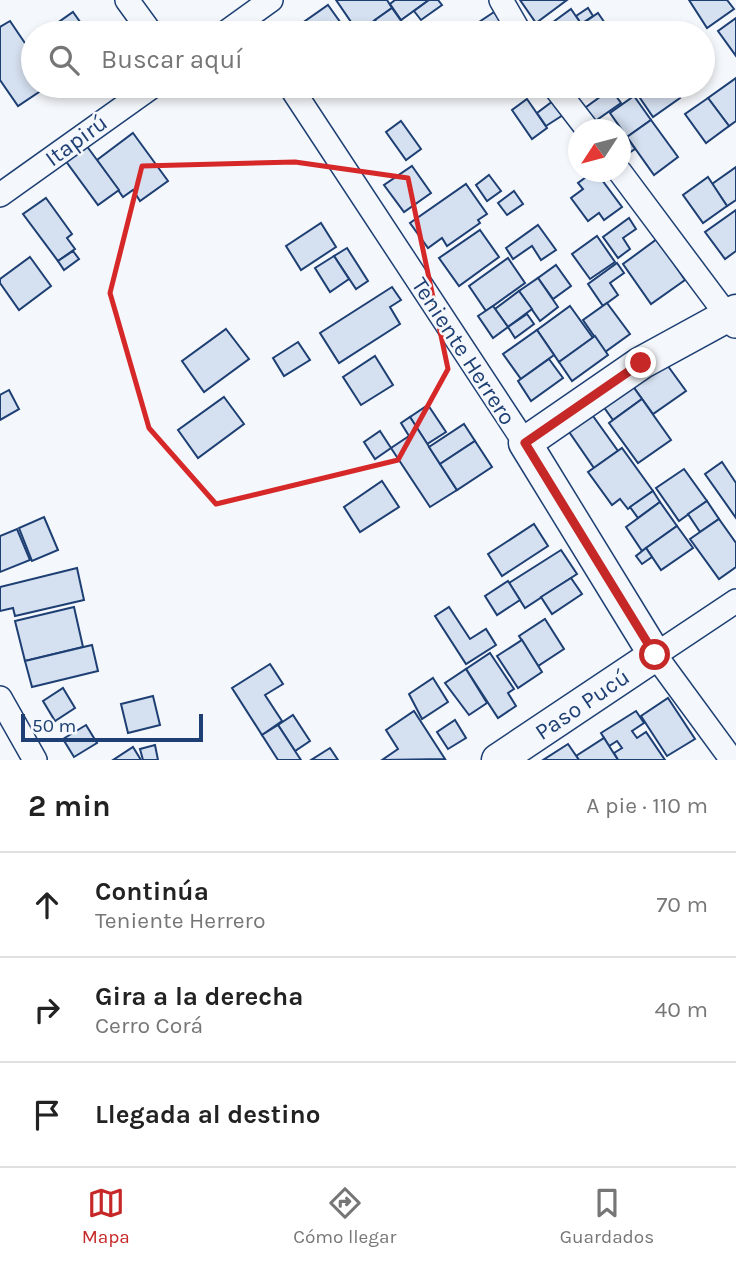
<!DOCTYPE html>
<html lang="es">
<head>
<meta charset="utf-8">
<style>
	body { margin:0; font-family:Karla,sans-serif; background:#f2f2f2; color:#222 }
	.compass { position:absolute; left:568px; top:119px; width:63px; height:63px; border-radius:50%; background:#fff; box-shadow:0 4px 10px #0003; rotate:234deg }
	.scale { position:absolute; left:21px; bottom:18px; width:182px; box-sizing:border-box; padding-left:7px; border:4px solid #1d3f73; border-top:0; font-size:19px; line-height:24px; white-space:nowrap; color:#1d3f73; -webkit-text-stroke:5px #f4f7fb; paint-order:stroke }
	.stop { position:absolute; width:21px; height:21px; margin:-16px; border:5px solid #c62828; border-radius:50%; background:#fff }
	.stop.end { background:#c62828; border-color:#fff; box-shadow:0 2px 7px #0008 }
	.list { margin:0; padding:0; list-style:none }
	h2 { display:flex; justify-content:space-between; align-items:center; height:91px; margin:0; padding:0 28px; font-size:30px }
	h2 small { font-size:23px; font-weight:400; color:#767676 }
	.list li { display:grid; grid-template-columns:46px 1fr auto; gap:21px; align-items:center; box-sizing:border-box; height:105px; padding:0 28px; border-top:2px solid #e0e0e0 }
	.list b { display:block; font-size:26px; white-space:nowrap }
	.list p { margin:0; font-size:23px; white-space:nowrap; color:#767676 }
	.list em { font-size:23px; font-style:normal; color:#767676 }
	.icon { flex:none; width:38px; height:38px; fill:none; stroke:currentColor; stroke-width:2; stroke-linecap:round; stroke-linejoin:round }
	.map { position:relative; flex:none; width:736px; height:760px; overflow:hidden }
	.search { position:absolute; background:#fff; box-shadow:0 4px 10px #0003; left:21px; right:21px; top:21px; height:77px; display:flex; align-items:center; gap:18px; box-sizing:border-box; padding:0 24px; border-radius:38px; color:#767676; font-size:26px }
	.sheet { height:406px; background:#fff }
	nav { display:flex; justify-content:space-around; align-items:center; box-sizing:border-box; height:98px; border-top:2px solid #e0e0e0; background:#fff; font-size:19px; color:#767676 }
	nav a { display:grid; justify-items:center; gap:4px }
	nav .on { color:#c62828 }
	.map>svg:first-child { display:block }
</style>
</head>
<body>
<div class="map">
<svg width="736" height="760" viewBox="0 0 736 760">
	<rect width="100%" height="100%" fill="#f4f7fb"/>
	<g fill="#d5e0f0" stroke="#1d3f73" stroke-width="2">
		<path d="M336 0H387L392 8 358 32Z"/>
		<path d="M395 0H429L401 20 390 4Z"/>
		<path d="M429 0H438L442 5 421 20 414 11Z"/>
		<path d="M520 0H567L536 23Z"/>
		<path d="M689 0H727L734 9 707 28Z"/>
		<path d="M328 5 348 33H288Z"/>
		<path d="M392 8 409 32 407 33H384L375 20Z"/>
		<path d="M588 8 593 16 581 24 576 16Z"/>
		<path d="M571 9 586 31 583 33H549L545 28Z"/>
		<path d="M73 12 88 33H43Z"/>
		<path d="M494 12 509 33H474L470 28Z"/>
		<path d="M598 13 607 26 593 33 585 22Z"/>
		<path d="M736 18V56L718 31Z"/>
		<path d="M10 21 33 55V86H48L18 106 0 80V27Z"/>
		<path d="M736 78V121L729 126 708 98Z"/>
		<path d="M592 86H616L600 97Z"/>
		<path d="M657 86H671L680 98 653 117 640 98Z"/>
		<path d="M611 89 621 103 591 124 582 110Z"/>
		<path d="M634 96 651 120 627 137 610 113Z"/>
		<path d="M708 98 729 126 706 143 685 114Z"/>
		<path d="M527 99 547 128 532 139 512 110Z"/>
		<path d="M553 101 563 115 546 126 537 113Z"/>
		<path d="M651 120 678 157 654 175 627 137Z"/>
		<path d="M401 121 421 149 406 160 386 132Z"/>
		<path d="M133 133 168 181 140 201 133 190 123 197 97 160Z"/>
		<path d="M627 137 635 149 620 159V142Z"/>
		<path d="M86 145 119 190 98 205 65 160Z"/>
		<path d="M412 166 431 193 404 212 384 185Z"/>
		<path d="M736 167V200L727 206 712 184Z"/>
		<path d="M593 172H596L622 207 604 220 599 213 588 221 571 198 583 189 578 183Z"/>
		<path d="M489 175 501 191 487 201 476 185Z"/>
		<path d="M708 177 727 206 703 223 683 195Z"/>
		<path d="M466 184 487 214 478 220 480 223 447 246 442 238 428 248 410 223Z"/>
		<path d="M514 191 523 204 507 215 498 203Z"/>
		<path d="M46 198 72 234 67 238 75 249 58 261 23 214Z"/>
		<path d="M736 210V251L725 259 705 232Z"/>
		<path d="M629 218 636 229 623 238 630 249 618 258 603 237Z"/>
		<path d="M321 223 336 247 301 270 286 246Z"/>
		<path d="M538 225 556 250 541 260 532 246 513 259 506 248Z"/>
		<path d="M480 230 499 257 459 286 439 258Z"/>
		<path d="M597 236 615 262 590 279 572 254Z"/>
		<path d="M657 239 685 280 651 304 623 264Z"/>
		<path d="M347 248 368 281 356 289 334 256Z"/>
		<path d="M73 251 79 259 64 270 58 261Z"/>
		<path d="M334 256 349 279 330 292 315 268Z"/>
		<path d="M30 257 51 286 19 310 0 283V279Z"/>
		<path d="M508 258 525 283 486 311 469 286Z"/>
		<path d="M617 263 624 273 610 283 618 295 603 306 588 284Z"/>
		<path d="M556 265 571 286 553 299 538 278Z"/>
		<path d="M538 278 558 307 540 321 519 291Z"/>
		<path d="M392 287 401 300 390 307 400 324 339 363 320 333Z"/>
		<path d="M519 291 532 309 508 327 495 309Z"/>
		<path d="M607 303 630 334 605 352 583 320Z"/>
		<path d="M493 306 508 327 493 338 478 316Z"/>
		<path d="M570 306 593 338 559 362 537 330Z"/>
		<path d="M527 314 534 324 515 338 508 327Z"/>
		<path d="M226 329 249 359 204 392 182 361Z"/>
		<path d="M537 330 554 355 521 379 503 354Z"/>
		<path d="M595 336 608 355 572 381 559 362Z"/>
		<path d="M298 342 310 360 284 376 273 358Z"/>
		<path d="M375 356 393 385 361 405 343 377Z"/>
		<path d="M549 359 563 378 531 401 518 381Z"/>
		<path d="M665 362 686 391 653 414 632 385Z"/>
		<path d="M632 385 642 399 613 420 603 406Z"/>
		<path d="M9 390 19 409 0 420V395Z"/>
		<path d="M224 397 244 424 198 458 178 430Z"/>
		<path d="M642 399 671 440 638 463 609 423Z"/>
		<path d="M428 405 446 432 427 444 410 417Z"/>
		<path d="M588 409 618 451 594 468 565 426Z"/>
		<path d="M410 417 457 490 430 507 391 448 409 436 401 423Z"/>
		<path d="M464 424 475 441 440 464 429 447Z"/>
		<path d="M380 431 391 448 375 459 364 442Z"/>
		<path d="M475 441 492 467 457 490 440 464Z"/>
		<path d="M622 448 653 491 628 509 620 499 612 505 588 472Z"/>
		<path d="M722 462 736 483V518L705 474Z"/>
		<path d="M684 469 707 501 679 521 656 488Z"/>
		<path d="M382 481 399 507 360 532 344 507Z"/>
		<path d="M653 491 660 502 638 518 630 507Z"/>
		<path d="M707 501 719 519 700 532 688 514Z"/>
		<path d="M660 502 677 526 642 551 626 527Z"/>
		<path d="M44 517 58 550 32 561 19 528Z"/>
		<path d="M719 519 736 543V567L719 579 690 539Z"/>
		<path d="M534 524 548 546 502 576 488 554Z"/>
		<path d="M677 526 693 548 661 570 646 548Z"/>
		<path d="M17 529 30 560 0 572V536Z"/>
		<path d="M646 548 652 557 642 564 636 556Z"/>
		<path d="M561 550 577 574 525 608 509 583Z"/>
		<path d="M77 568 84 600 15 616 13 608 0 611V587Z"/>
		<path d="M571 578 582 594 552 614 541 597Z"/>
		<path d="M508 581 520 600 497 615 485 596Z"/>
		<path d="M74 607 83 647 25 661 15 621Z"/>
		<path d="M449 607 470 639 486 629 496 645 466 664 435 616Z"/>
		<path d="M545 619 564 649 538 666 519 636Z"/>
		<path d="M522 640 542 672 518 688 497 656Z"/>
		<path d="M92 645 98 671 32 687 25 661Z"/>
		<path d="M490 653 514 689 508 693 516 706 498 718 466 669Z"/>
		<path d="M270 664 283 684 265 695 282 721 262 735 232 688Z"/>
		<path d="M466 669 487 703 469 715 445 683Z"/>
		<path d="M433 678 448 702 422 719 409 694Z"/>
		<path d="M63 688 75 708 55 721 43 701Z"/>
		<path d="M153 696 160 725 128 733 121 704Z"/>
		<path d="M668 698 695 739 667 756 641 716Z"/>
		<path d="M414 711 445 759 382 760 398 749 386 730Z"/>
		<path d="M636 711 644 723 632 731 637 738 646 732 665 760H618L614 753 622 748 617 741 609 746 601 733Z"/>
		<path d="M293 715 310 741 295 751 278 725Z"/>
		<path d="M455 720 466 738 448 749 437 732Z"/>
		<path d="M86 725 97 743 74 757 63 739Z"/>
		<path d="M278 725 295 751 301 760H278L262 735Z"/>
		<path d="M604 738 618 760H579L576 756Z"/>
		<path d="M568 744 579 760H543Z"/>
		<path d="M155 745 158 760H143L140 749Z"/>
		<path d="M133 747 141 760H113Z"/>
		<path d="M330 748 338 760H311Z"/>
	</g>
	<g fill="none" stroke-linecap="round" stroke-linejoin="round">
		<defs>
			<g id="street">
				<path d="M127 0 151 33"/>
				<path d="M501 0 520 33"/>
				<path d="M225 33 271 0"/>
				<path d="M290 86 525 443"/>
				<path d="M554 86 588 130"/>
				<path d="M620 172 735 326"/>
				<path d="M0 195 153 86"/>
				<path d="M0 698 35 760"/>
				<path d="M732 760 655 655 736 601"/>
			</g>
			<path id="secondary" d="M498 760 655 655 525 443 641 363 736 311"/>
		</defs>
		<use href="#street" stroke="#1d3f73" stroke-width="26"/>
		<use href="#secondary" stroke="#1d3f73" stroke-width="35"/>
		<use href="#street" stroke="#f4f7fb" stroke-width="23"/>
		<use href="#secondary" stroke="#f4f7fb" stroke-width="32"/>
	</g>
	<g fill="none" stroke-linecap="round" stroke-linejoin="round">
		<path stroke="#c62828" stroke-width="9" d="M641 363 525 443 655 655"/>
	</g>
	<path fill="none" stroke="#d62828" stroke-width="5" stroke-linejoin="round" d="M295 162 408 178 448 369 398 460 216 504 149 428 110 293 142 166Z"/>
	<g text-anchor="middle" stroke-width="5" stroke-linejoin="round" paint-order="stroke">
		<g font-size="23" fill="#1d3f73" stroke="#f4f7fb">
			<text transform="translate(76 140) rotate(-36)" y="8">Itapirú</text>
			<text transform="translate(464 351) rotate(57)" y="8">Teniente Herrero</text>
			<text transform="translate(582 704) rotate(-34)" y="8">Paso Pucú</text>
		</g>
	</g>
</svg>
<svg class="compass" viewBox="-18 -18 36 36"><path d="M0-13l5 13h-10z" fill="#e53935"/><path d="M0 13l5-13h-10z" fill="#767676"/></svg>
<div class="scale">50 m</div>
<div class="stop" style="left:655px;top:655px"></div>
<div class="stop end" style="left:641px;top:363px"></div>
<div class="search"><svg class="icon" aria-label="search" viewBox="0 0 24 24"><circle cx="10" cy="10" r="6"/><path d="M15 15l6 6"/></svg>Buscar aquí</div>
</div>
<section class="sheet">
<h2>2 min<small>A pie · 110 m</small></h2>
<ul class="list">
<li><svg class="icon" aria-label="ahead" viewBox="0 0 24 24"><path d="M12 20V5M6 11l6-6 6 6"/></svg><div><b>Continúa</b><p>Teniente Herrero</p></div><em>70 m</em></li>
<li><svg class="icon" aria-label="right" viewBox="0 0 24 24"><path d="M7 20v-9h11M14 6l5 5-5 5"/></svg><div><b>Gira a la derecha</b><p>Cerro Corá</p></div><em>40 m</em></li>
<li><svg class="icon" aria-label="arrive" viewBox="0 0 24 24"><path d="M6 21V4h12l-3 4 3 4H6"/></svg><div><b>Llegada al destino</b></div></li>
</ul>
</section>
<nav>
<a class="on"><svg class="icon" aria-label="map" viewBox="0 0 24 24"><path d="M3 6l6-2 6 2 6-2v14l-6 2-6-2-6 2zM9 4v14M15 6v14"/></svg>Mapa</a>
<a><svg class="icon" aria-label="directions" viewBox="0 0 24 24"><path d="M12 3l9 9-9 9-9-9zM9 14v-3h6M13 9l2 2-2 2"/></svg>Cómo llegar</a>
<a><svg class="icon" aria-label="saved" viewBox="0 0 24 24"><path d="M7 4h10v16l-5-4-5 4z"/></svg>Guardados</a>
</nav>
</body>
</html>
